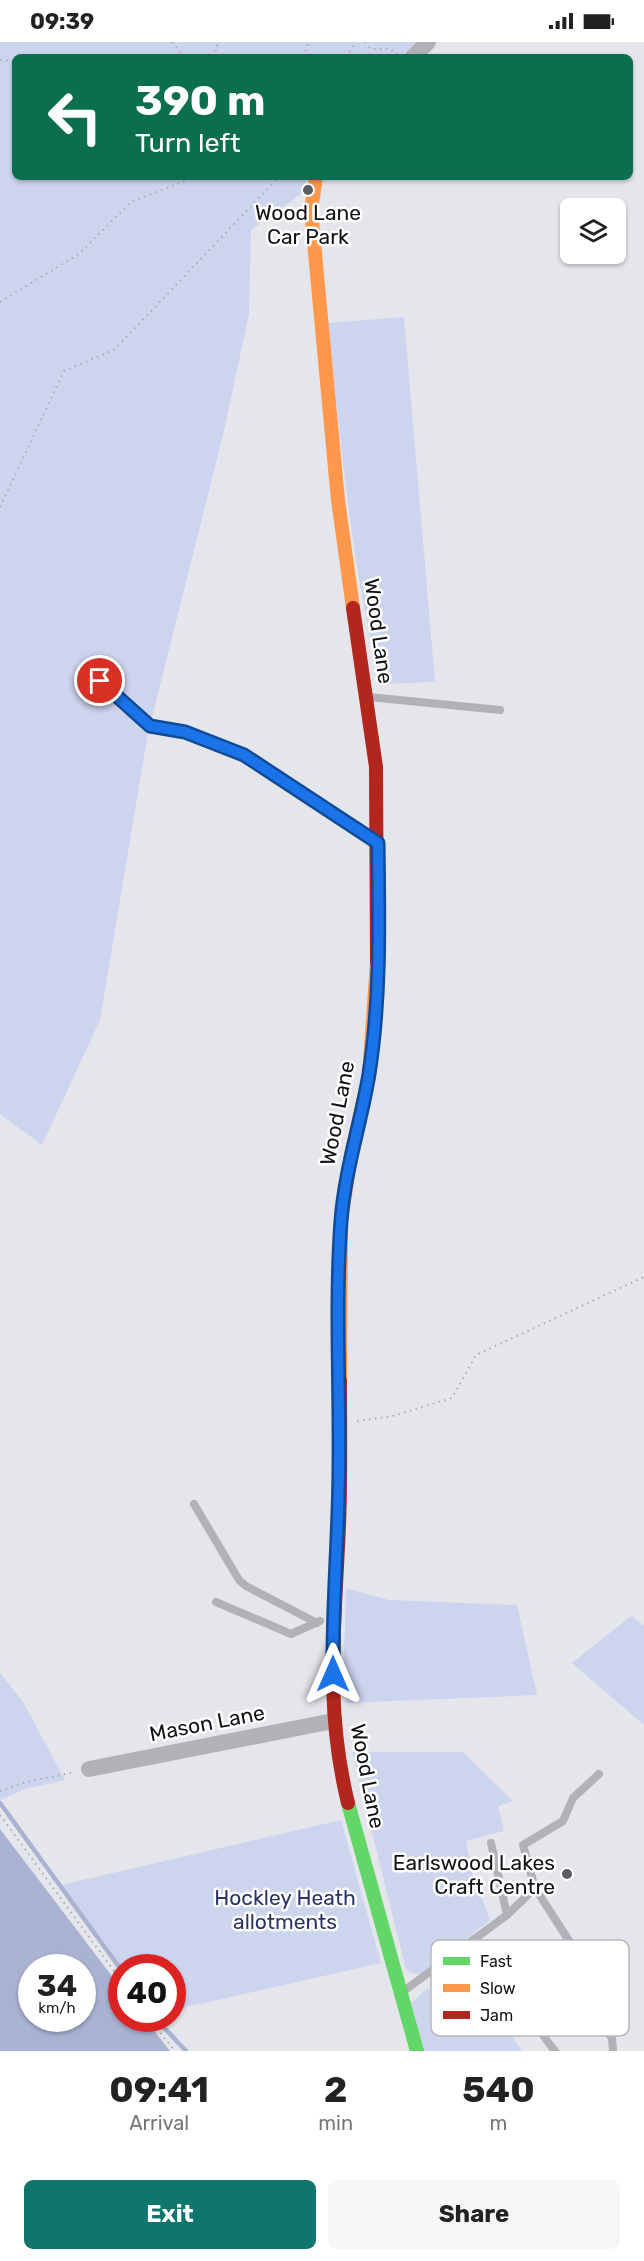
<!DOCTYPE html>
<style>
:root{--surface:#fff;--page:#f6f6f6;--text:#222;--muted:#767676;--accent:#0f766e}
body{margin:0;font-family:Rubik,sans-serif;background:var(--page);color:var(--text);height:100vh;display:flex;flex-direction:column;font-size:22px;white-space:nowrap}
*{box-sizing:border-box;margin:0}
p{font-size:20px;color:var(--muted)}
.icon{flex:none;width:33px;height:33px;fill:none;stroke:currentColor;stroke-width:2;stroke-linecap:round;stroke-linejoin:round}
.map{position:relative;height:2009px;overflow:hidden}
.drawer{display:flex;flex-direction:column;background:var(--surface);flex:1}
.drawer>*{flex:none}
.banner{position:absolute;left:12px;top:12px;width:621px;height:126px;border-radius:9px;box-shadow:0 2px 4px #0004;background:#0b6e4f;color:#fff;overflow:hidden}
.tools{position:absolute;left:560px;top:156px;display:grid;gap:12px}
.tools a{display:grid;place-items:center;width:66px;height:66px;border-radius:9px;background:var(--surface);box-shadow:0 2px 4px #0004;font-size:30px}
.speed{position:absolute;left:18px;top:1912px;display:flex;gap:12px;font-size:30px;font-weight:700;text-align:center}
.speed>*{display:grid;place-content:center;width:78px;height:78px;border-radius:50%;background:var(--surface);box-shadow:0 2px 4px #0004;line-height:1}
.speed small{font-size:15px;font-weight:400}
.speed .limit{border:9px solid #d22;background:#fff;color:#111}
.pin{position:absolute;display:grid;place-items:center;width:51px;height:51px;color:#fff;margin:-26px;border:3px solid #fff;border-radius:50%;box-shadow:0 2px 6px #0007}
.me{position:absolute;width:66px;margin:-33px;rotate:0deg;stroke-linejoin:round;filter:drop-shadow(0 0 4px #0008)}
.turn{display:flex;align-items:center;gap:21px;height:126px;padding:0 24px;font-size:27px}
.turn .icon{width:78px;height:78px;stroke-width:2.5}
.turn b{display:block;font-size:42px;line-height:51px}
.eta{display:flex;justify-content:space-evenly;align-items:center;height:102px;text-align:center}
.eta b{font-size:36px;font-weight:700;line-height:42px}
.cta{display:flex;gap:12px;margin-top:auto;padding:12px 24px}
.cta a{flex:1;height:69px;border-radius:9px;background:var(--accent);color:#fff;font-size:24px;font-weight:700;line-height:69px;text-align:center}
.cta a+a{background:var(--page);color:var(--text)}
.status{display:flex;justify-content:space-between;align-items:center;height:42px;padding:0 30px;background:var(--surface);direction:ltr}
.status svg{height:16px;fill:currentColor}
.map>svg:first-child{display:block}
.green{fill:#cdd4ee}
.water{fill:#aab2d2;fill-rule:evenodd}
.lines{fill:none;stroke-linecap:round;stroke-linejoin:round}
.stream{stroke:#aab2d2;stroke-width:4.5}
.path{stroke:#abacb1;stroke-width:2;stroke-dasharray:1.5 4.5;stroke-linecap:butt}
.lane{stroke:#b0b2b8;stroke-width:8}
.street{stroke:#b0b2b8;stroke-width:16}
.fast{stroke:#63d668;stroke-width:14}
.slow{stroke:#ff974d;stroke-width:14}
.jam{stroke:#b3261e;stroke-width:14}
.route-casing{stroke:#114b97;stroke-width:15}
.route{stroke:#1a73e8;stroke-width:10}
.poi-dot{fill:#5c5c61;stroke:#fff;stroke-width:2}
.labels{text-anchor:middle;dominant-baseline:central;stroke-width:5;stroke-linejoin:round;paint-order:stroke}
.poi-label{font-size:21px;fill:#121216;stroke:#fff}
.street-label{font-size:21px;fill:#121216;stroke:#fff}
.park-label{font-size:21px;fill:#2a3369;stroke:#fff}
.key{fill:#fff;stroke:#b8b8b9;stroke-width:1.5}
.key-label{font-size:16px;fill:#121216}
</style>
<div class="status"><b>09:39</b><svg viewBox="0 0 49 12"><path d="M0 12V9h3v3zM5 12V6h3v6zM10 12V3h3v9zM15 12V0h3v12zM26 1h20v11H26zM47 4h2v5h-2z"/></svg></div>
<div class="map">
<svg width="644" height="2009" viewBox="0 0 644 2009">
<rect width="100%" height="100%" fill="#e5e6ec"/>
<path class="green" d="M0 0H417L401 15H15V135H307L301 152 251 188 249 272 223 393 148 691 100 978 42 1103 0 1072Z
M404 275 435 640 381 642C351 524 341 402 328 281Z
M346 1546 389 1558 517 1563 537 1653 346 1661 344 1615Z
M631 1574 644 1583V1683L572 1621Z
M0 1631 23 1660 65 1738 25 1747 0 1758Z
M352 1710H463L513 1759 498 1764 504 1789 466 1799 473 1833 490 1878 422 1932 412 1931 406 1927Z
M341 1778 381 1921 173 1968 172 1926H122L121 1929 61 1843Z
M427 1947 453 1952 485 1970 495 1971 522 2009H424L411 1961Z"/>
<path class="water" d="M0 1787 121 1946 122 1977H145L170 2009H0ZM32 1926H82V1977H32Z"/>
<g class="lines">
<path class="stream" d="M0 1761 122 1929
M156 1977 186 2009"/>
<path class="path" d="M172 0 185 15
M365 0 371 7H390L397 13
M218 15 215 6 220 0
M296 15 304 14
M304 15 308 0
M346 15 356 0
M0 18 15 19
M0 260 79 212 131 160 195 135
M0 465 64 329 114 308 279 135
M357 1379 393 1374 452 1356 476 1313 644 1235
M0 1749 26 1740 75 1730
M0 1773 122 1940
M342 1853 354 1850
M149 1977 175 2009"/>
<path class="lane" d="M100 639 150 684 185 690 244 713 373 798
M369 655 500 668
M194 1462 239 1538 246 1544 317 1581
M216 1560 291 1592 320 1579
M491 1801 507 1873
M430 1931C464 1948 500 1976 539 1965 553 1962 558 1944 575 1948L612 1996 613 2009
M575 1948 584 1922 535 1846 523 1803 563 1779 573 1756 599 1732
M401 1951 507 1873 535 1846
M540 1965C534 1985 543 1994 555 2009"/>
<path class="street" d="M413 15 428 0
M89 1727 333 1679"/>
<path class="fast" d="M348 1761 417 2009"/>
<path class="slow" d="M316 135 311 168 338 458 353 566
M340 1339 341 1179 351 1113 369 1033 377 920"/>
<path class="jam" d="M353 566 376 725 377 920
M340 1339C340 1387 341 1436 339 1484 335 1583 324 1663 348 1761"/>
</g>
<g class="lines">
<defs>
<path id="route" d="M100 639 150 684 185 690 244 713 378 801C379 877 381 956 369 1032 361 1081 345 1127 341 1179 335 1260 340 1342 339 1423 339 1493 332 1562 333 1632"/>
</defs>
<use href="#route" class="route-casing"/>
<use href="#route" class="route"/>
</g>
<g class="poi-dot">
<circle cx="308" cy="148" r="6"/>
<circle cx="567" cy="1832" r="6"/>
</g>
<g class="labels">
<g class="poi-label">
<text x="308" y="170">Wood Lane<tspan x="308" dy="24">Car Park</tspan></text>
<text x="555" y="1820" text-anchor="end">Earlswood Lakes<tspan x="555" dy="24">Craft Centre</tspan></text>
</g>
<g class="street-label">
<text transform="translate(379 589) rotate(82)">Wood Lane</text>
<text transform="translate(337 1071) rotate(-79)">Wood Lane</text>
<text transform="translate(207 1681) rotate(-11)">Mason Lane</text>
<text transform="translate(368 1734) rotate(79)">Wood Lane</text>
</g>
<g class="park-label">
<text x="285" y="1855">Hockley Heath<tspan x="285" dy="24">allotments</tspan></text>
</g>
</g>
<rect x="431" y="1898" width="198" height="96" rx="9" class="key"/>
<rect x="443" y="1915" width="27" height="8" fill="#63d668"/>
<rect x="443" y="1942" width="27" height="8" fill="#ff974d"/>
<rect x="443" y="1969" width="27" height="8" fill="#b3261e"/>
<g class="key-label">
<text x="480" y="1925">Fast</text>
<text x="480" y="1952">Slow</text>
<text x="480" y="1979">Jam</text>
</g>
</svg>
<div class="tools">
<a><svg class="icon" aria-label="layers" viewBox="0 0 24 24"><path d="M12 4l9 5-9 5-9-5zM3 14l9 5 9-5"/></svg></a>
</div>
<div class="speed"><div>34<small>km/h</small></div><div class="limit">40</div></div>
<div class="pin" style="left:100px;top:639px;background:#d93025"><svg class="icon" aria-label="arrive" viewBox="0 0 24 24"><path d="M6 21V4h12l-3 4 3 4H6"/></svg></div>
<svg class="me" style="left:333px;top:1632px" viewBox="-20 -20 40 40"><path d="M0-17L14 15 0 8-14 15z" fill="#1a73e8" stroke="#fff" stroke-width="4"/></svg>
<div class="banner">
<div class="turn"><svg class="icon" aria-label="left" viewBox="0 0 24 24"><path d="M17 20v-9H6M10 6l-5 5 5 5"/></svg><div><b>390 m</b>Turn left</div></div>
</div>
</div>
<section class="drawer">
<div class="eta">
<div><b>09:41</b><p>Arrival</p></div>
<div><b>2</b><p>min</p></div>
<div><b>540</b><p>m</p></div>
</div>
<div class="cta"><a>Exit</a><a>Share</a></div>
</section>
